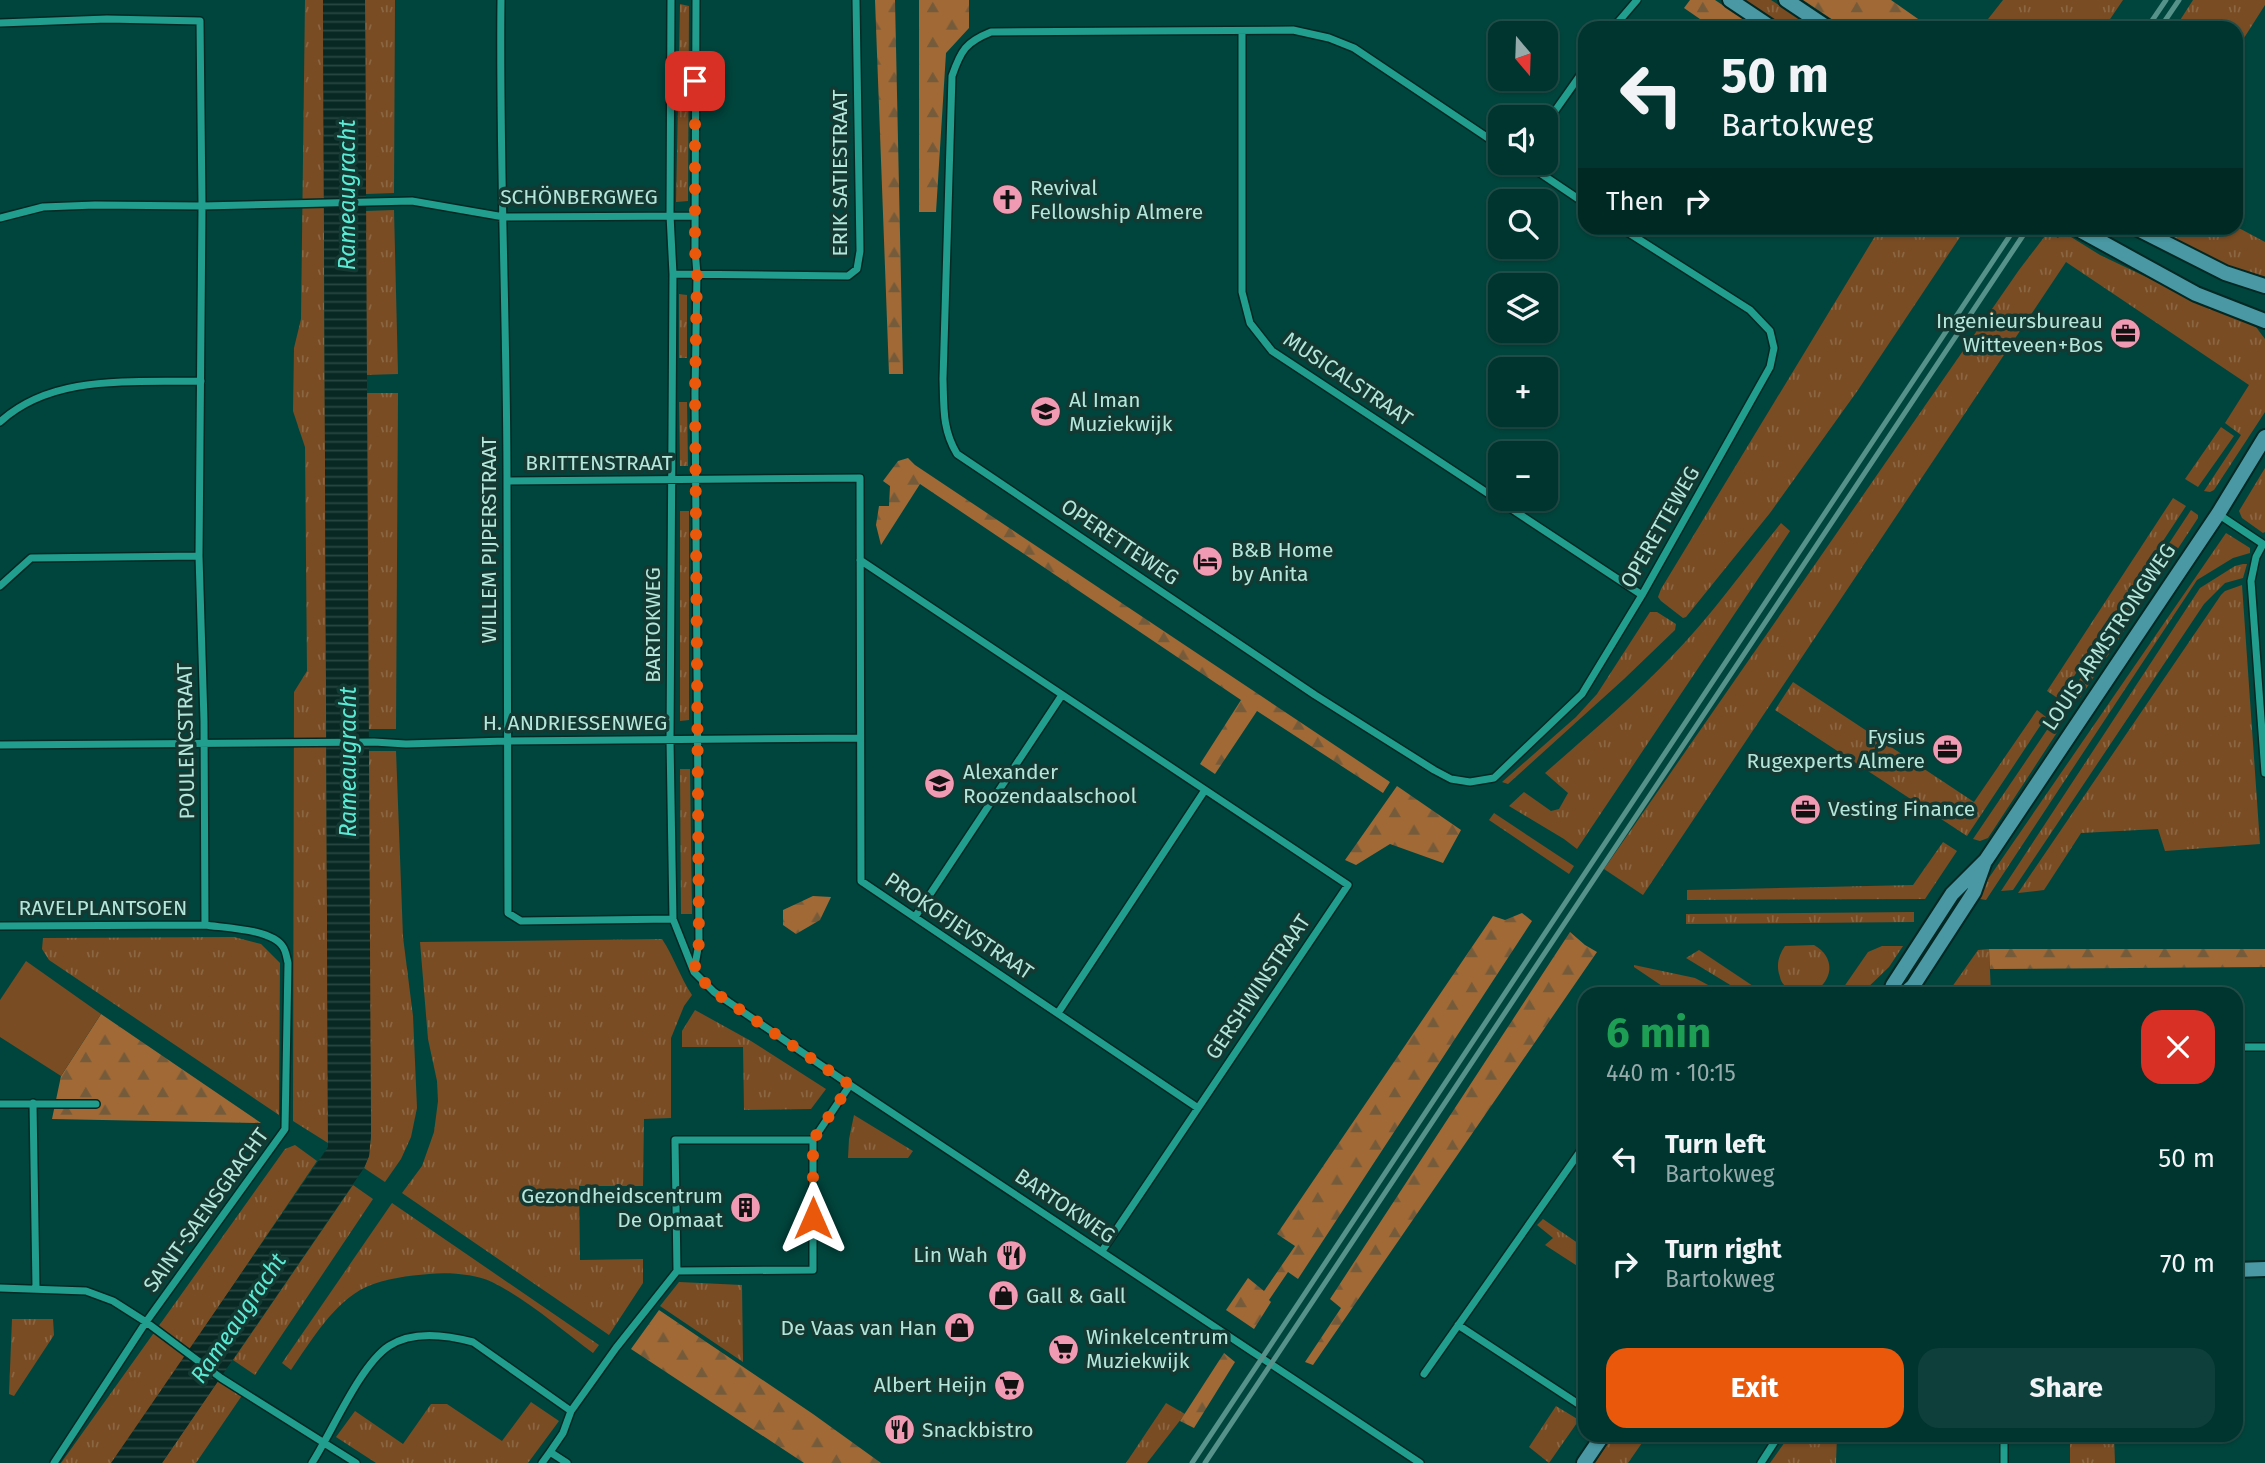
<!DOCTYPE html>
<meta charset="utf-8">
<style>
:root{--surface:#00342e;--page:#0e3f3a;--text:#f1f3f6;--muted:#95aaaa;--line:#224f4a;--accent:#ea580c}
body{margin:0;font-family:"Fira Sans",sans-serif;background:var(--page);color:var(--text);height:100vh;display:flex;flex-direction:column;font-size:26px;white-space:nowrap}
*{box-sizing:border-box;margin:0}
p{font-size:23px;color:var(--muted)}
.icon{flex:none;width:38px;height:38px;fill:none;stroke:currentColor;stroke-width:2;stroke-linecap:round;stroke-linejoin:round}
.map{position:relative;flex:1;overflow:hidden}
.panel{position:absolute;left:1578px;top:987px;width:665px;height:455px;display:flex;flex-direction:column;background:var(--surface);border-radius:21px;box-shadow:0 2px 5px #0004,0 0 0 2px var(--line)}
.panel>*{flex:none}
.hud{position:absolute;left:1578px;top:21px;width:665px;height:214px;border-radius:21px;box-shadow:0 2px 5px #0004,0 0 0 2px var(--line);background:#00342e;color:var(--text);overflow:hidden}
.needle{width:46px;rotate:161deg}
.buttons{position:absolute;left:1488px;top:21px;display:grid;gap:14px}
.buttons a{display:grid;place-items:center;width:70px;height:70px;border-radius:14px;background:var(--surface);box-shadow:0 2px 5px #0004,0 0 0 2px var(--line);font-size:35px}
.pin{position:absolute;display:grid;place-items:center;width:60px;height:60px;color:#fff;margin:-30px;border-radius:14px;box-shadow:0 4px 10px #0006}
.me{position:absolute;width:77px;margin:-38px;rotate:0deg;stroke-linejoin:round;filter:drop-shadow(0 0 5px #0008)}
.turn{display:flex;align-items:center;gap:24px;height:147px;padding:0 28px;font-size:32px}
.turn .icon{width:91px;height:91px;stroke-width:2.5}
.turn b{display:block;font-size:49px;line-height:60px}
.then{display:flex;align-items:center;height:66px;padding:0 28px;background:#0003;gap:14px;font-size:26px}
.round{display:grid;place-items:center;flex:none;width:74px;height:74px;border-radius:21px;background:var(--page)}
.head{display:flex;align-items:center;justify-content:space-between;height:119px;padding:0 28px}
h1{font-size:42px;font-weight:700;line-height:52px;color:#1e9e55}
.button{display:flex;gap:14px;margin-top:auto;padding:14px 28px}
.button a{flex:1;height:80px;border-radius:21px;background:var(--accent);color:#fff;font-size:28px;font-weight:700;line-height:80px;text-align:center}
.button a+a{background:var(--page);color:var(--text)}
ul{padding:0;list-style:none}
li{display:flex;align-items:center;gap:21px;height:105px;padding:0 28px}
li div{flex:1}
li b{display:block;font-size:26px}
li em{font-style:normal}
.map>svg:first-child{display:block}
.grass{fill:url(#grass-tufts)}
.forest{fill:url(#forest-firs)}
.garden{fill:#794c23}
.water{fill:url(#water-rules)}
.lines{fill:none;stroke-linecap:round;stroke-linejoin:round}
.street-casing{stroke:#032823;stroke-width:10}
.secondary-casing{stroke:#032823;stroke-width:18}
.street{stroke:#219e8e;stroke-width:7}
.secondary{stroke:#4998a3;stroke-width:14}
.rail{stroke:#569289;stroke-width:5}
.route{stroke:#ea580c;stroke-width:12;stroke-dasharray:0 21.6}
.labels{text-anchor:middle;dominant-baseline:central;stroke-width:7;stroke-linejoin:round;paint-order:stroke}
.street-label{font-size:21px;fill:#b4e6dc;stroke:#143832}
.poi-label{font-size:21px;fill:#b4e6dc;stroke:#143832;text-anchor:start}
.water-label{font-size:23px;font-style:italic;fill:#5bebd5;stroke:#143832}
</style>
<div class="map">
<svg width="2265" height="1463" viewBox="0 0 2265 1463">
<defs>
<pattern id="grass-tufts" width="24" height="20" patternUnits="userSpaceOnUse" patternTransform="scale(1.75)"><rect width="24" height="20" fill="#794c23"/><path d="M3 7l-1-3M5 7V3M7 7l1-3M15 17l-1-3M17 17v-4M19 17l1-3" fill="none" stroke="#8a6642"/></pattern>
<pattern id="forest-firs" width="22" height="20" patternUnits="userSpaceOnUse" patternTransform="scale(1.75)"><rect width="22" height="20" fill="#a06936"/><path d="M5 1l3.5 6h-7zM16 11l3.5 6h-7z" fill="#765b3b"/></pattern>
<pattern id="water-rules" width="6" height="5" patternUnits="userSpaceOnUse" patternTransform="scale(1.75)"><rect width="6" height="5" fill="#072823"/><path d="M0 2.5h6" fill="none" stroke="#294742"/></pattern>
</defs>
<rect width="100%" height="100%" fill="#00453d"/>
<path class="grass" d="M305 0H323L328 1143 293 1121 294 692 307 671 305 447 293 411 294 348 301 319Z
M365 0H395L394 193 366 194Z
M1744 0H1771L1815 28H1786Z
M2003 0H2123L2104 28H1981Z
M2193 0H2265V5L2237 49 2236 28H2175Z
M680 4 689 6 688 201 676 202Z
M394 210 398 374 366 375V211Z
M2237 227 2265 242V279L2237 270 2151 228Z
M1880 228H1964L1962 234 1858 390 1770 513 1686 617 1683 618 1661 601 1658 597 1661 589Z
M2048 232 2058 238 2063 232 2100 255 2203 304 2256 327 2265 339V412L2214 490 2210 492 2204 491 2241 435 2225 423 2249 385 2066 262 1643 895 1604 869 2019 270Z
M679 294 687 295V358H679Z
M366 393H398L396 729H367Z
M679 402H687L688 466H680Z
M2221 427 2234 436 2198 487 2185 479Z
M2265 468V532L2263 533 2242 518 2239 511Z
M2173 498 2186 506 2059 699 2047 691Z
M2191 510 2198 515V518L2078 701 2070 704 2064 703Z
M680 511H689V720L680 721Z
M1781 523 1790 531 1577 849 1564 839 1509 806 1524 792 1551 811 1559 809 1568 793 1545 773C1588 735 1632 698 1672 656 1712 615 1745 568 1781 523Z
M2226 533 2250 548V553L2233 558 2197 580 1986 900 1975 898Z
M2243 564H2247L2243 578 2225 583 2204 604 2013 890 2001 891 2200 588 2235 566Z
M2242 585 2260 844 2165 851 2158 829 2081 833 2044 890 2018 893 2221 595 2225 591Z
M1650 612H1657L1676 624 1675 630 1624 679 1508 784 1502 782 1576 717 1597 694Z
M1793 682 1974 802 2037 710 2046 717 1967 836 1775 710Z
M2053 721 2058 725V731L1988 838 1980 841 1973 839Z
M367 751H396L403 937 413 1016 417 1108 411 1137 401 1159 385 1182 364 1168 369 1156 371 1135Z
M680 769H690L692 914H681Z
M1494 813 1574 866 1569 874 1489 820Z
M1943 842 1957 851 1925 899 1687 900V890L1913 885Z
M1914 912V922L1686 924V914Z
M234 937 261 944 280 963 279 1115 49 960 42 949 43 938Z
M662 939C674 957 680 977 692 995L684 1006 671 1038V1118L644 1119 643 1186H579L580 1260 643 1259V1283L609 1335 402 1193 422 1166 434 1132 438 1101 437 1081 428 1039 420 942Z
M1814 945C1849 965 1817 1007 1790 989 1785 986 1781 983 1780 977 1776 966 1778 956 1785 946Z
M1882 946H1903L1889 967 1861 994H1839L1868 952Z
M1989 949 1991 994H1947L1978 950Z
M1699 950 1765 994H1745L1686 958Z
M1634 965 1695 978 1725 994H1674L1634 967Z
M695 1010 751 1041 826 1089 811 1109 744 1110 743 1047H682V1031Z
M854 1115 913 1151 908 1158H848L849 1139Z
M295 1145 317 1161 113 1463H61L285 1149Z
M353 1185 373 1199 255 1375 233 1360Z
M392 1203 599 1345 593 1353C562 1330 527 1299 492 1282 475 1274 448 1272 429 1274 408 1276 386 1278 366 1287 334 1302 311 1341 291 1370L282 1363Z
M1543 1219 1585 1248V1271L1545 1245 1553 1238 1537 1225Z
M679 1282 742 1285 743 1362 660 1306Z
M12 1319H53L54 1335 14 1396 9 1394Z
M220 1378 243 1394 196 1463H162Z
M531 1402 559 1421 528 1463H376L336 1437 355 1411 403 1444 431 1404H447L502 1441Z
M1166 1403 1185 1414 1147 1463H1126Z
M1556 1406 1579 1420 1549 1463 1529 1447Z
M1613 1435H1629L1642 1443 1628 1463H1595Z
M1790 1435H1837L1836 1463H1770Z
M2070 1435H2114L2115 1463H2070Z"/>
<path class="forest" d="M875 0H895L903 374H889Z
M919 0H969V28L946 53 936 212H919Z
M1690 0H1715L1757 28H1713L1684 8Z
M1803 0H1891L1931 28H1845Z
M908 458 915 465 1390 782 1383 793 1257 711 1215 774 1200 764 1241 700 920 484 881 545 876 525 879 506H889L890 486 883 481 898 461Z
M1397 786 1461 830 1443 863 1390 844 1356 865 1345 860Z
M813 896 831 897 820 920 796 934 783 925V910Z
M1522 913 1532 921 1298 1279 1288 1272 1269 1300 1271 1302 1254 1329 1226 1310 1248 1278 1264 1291 1295 1246 1277 1234 1493 916 1505 920Z
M1570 932 1585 945 1597 952 1313 1365 1305 1362 1341 1308 1330 1299Z
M1989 949H2265V967L1990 969Z
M101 1014 261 1123 52 1119 61 1076Z
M659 1310 813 1414 881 1463H804L631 1349Z
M1224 1353 1235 1362 1194 1428 1180 1421Z"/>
<path class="garden" d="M26 961 101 1014 61 1076 0 1037V1000Z"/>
<path class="water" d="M323 0H365L371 1135 369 1156 364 1168 162 1463H111L328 1147Z"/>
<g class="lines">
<defs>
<path id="street" d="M501 0C499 161 507 322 507 483 508 627 507 770 508 913L521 921 673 919
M671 0 670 215 673 274 670 740 673 919 694 972 714 992 850 1085 1420 1463
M0 23 107 19 200 21 202 206 199 556 204 721 205 925
M1613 28 1637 0
M1242 31V292L1250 323 1272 351 1642 595
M1545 125 1586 67
M1500 146 1354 48 1329 38 1293 30 991 32C966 42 961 50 952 76L943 379C944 407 942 429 957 454L1315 695 1434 770 1451 779 1470 782 1494 778 1582 694 1642 595 1770 367 1774 348 1770 331 1750 310 1621 228
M1525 163 1586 204
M0 218 43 207 95 205 202 206 412 201 504 217 695 216
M673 274 848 276 857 269 860 251 856 0
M0 422C53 373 134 383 201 381
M507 481 860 478 861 881 1198 1108
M2218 514 2263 544 2256 557 2251 581 2265 773
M860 560 1348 885 1102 1251
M0 586 31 558 199 556
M0 745 374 742 406 744 506 741 860 738
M915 917 1062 695
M0 926 205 925C225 928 272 929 283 947 286 951 287 959 288 963L285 1129 146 1322 54 1463
M694 971 699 943 695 393 697 274 695 250 696 0
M1058 1013 1205 790
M2236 1047H2265
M33 1103 36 1288
M0 1104H96
M813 1140 850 1085
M0 1288 86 1291 113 1301 146 1322 221 1378 356 1463
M1458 1325 1586 1409
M1424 1374 1586 1143
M571 1411 616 1348 677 1271 675 1140H813V1270L677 1271
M312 1463C332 1432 360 1365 389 1346 413 1330 447 1335 473 1342L571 1411 563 1433 550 1452 567 1463
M542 1463 550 1452
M1761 1463 1779 1435
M2004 1463V1435"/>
<path id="secondary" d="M1730 0 1772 28
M1786 0 1828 28
M2076 228 2196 294 2265 321
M2136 228 2225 273 2265 286
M1890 994 1893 985 1952 894 1986 860 2218 514 2265 437
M1904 994 1913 986 1974 892 1984 864
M2236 1270 2265 1269
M1584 1463 1603 1435"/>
</defs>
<use href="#street" class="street-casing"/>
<use href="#secondary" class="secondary-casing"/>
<use href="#street" class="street"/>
<use href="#secondary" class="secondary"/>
<path class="rail" d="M2147 28 2166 0
M2160 28 2179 0
M1192 1463 2015 228
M1205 1463 2028 228"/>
</g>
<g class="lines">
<path class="route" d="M695 81V250L697 274 695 393 699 943 694 972 714 992 850 1085 813 1140V1218"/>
</g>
<defs>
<symbol id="church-disc" viewBox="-11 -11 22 22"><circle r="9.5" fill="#f19ab3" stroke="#143832"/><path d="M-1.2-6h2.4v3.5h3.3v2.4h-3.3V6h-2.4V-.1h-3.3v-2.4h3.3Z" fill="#111"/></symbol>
<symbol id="office-disc" viewBox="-11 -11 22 22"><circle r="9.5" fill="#f19ab3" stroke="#143832"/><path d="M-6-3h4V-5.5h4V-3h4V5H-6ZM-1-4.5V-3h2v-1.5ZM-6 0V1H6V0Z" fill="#111"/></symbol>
<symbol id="school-disc" viewBox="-11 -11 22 22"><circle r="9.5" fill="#f19ab3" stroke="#143832"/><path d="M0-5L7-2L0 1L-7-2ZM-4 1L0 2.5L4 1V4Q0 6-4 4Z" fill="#111"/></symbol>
<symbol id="hotel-disc" viewBox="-11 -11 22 22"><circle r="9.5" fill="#f19ab3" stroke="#143832"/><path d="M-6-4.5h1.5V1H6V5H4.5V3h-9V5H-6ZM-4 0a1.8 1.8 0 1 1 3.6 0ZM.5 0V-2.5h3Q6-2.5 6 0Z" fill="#111"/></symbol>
<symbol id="building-disc" viewBox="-11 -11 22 22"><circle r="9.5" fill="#f19ab3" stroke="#143832"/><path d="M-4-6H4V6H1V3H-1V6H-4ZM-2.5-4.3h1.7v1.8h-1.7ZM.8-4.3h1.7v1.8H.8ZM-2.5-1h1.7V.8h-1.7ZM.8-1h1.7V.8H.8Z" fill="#111"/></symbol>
<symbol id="restaurant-disc" viewBox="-11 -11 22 22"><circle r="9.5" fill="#f19ab3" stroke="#143832"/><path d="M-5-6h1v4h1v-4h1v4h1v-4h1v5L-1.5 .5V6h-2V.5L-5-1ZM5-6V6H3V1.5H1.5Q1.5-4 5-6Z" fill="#111"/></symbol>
<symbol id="shop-disc" viewBox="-11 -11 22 22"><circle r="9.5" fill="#f19ab3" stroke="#143832"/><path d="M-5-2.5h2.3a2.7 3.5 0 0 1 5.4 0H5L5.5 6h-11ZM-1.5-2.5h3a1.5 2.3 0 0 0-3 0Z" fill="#111"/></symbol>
<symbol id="supermarket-disc" viewBox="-11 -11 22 22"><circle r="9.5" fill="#f19ab3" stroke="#143832"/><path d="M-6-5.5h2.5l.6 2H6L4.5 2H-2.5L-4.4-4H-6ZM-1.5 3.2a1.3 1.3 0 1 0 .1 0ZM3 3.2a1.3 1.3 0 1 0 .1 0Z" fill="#111"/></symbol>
</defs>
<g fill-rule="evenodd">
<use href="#church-disc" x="990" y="182" width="35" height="35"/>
<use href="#office-disc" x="2108" y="316" width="35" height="35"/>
<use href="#school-disc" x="1028" y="394" width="35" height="35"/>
<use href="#hotel-disc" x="1190" y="544" width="35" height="35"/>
<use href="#office-disc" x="1930" y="732" width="35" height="35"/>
<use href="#school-disc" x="922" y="766" width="35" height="35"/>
<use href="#office-disc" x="1788" y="792" width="35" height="35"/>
<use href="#building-disc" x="728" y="1190" width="35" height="35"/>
<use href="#restaurant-disc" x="994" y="1238" width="35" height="35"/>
<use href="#shop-disc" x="986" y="1278" width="35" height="35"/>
<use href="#shop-disc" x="942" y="1310" width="35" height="35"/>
<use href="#supermarket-disc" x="1046" y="1332" width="35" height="35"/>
<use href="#supermarket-disc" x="992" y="1368" width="35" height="35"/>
<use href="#restaurant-disc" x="882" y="1412" width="35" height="35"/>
</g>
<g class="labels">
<g class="street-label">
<text transform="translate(840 173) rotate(-90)">ERIK SATIESTRAAT</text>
<text x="579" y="197">SCHÖNBERGWEG</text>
<text transform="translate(1348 379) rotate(34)">MUSICALSTRAAT</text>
<text x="599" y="463">BRITTENSTRAAT</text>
<text transform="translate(1660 527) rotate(-60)">OPERETTEWEG</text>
<text transform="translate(489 540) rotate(-90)">WILLEM PIJPERSTRAAT</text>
<text transform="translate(1120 542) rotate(34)">OPERETTEWEG</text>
<text transform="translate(653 625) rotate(-90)">BARTOKWEG</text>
<text transform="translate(2109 637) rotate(-56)">LOUIS ARMSTRONGWEG</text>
<text x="575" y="723">H. ANDRIESSENWEG</text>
<text transform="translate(186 741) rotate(-91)">POULENCSTRAAT</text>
<text x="103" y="908">RAVELPLANTSOEN</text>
<text transform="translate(959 926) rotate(34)">PROKOFJEVSTRAAT</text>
<text transform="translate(1258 987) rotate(-56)">GERSHWINSTRAAT</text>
<text transform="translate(1065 1206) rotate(34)">BARTOKWEG</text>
<text transform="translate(206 1210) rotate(-54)">SAINT-SAENSGRACHT</text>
</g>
<g class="poi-label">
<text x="1030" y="188">Revival<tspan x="1030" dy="24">Fellowship Almere</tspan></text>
<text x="2103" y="321" text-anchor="end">Ingenieursbureau<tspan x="2103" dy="24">Witteveen+Bos</tspan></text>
<text x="1069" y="400">Al Iman<tspan x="1069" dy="24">Muziekwijk</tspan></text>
<text x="1231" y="550">B&amp;B Home<tspan x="1231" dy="24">by Anita</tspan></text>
<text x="1925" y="737" text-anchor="end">Fysius<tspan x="1925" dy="24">Rugexperts Almere</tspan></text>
<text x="963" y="772">Alexander<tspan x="963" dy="24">Roozendaalschool</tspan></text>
<text x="1828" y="809">Vesting Finance</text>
<text x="723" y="1196" text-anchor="end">Gezondheidscentrum<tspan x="723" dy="24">De Opmaat</tspan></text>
<text x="988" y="1255" text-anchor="end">Lin Wah</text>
<text x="1026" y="1296">Gall &amp; Gall</text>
<text x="937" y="1328" text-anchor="end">De Vaas van Han</text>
<text x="1086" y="1337">Winkelcentrum<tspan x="1086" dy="24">Muziekwijk</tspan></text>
<text x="987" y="1385" text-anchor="end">Albert Heijn</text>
<text x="922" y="1430">Snackbistro</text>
</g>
<g class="water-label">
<text transform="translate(347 195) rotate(-90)">Rameaugracht</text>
<text transform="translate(348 762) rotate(-90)">Rameaugracht</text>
<text transform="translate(238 1318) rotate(-56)">Rameaugracht</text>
</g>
</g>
</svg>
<div class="buttons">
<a><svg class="needle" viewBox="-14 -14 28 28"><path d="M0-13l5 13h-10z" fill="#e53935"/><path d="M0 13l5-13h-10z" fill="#95aaaa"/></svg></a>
<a><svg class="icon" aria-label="sound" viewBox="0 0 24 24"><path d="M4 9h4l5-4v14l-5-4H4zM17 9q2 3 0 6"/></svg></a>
<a><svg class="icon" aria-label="search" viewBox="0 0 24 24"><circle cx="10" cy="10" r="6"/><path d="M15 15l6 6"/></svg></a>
<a><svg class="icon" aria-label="layers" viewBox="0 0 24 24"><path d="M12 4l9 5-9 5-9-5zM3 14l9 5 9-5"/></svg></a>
<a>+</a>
<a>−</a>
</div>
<div class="pin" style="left:695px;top:81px;background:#d93025"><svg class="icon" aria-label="arrive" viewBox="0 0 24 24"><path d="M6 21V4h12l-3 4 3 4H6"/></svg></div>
<svg class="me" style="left:813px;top:1218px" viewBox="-20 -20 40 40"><path d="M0-17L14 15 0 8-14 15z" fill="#ea580c" stroke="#fff" stroke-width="4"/></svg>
<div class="hud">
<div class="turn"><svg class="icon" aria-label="left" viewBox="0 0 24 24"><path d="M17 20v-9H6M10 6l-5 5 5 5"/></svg><div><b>50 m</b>Bartokweg</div></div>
<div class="then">Then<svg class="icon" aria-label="right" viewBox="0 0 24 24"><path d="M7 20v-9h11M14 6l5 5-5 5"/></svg></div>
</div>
<section class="panel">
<div class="head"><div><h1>6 min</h1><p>440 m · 10:15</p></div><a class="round" style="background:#d93025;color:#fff"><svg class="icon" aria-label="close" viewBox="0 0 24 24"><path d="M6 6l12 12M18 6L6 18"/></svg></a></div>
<ul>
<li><svg class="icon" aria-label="left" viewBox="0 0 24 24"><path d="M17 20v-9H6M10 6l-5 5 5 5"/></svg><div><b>Turn left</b><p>Bartokweg</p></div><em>50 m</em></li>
<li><svg class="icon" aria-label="right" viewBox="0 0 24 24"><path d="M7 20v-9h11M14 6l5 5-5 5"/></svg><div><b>Turn right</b><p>Bartokweg</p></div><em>70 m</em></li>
</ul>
<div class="button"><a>Exit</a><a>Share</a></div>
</section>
</div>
